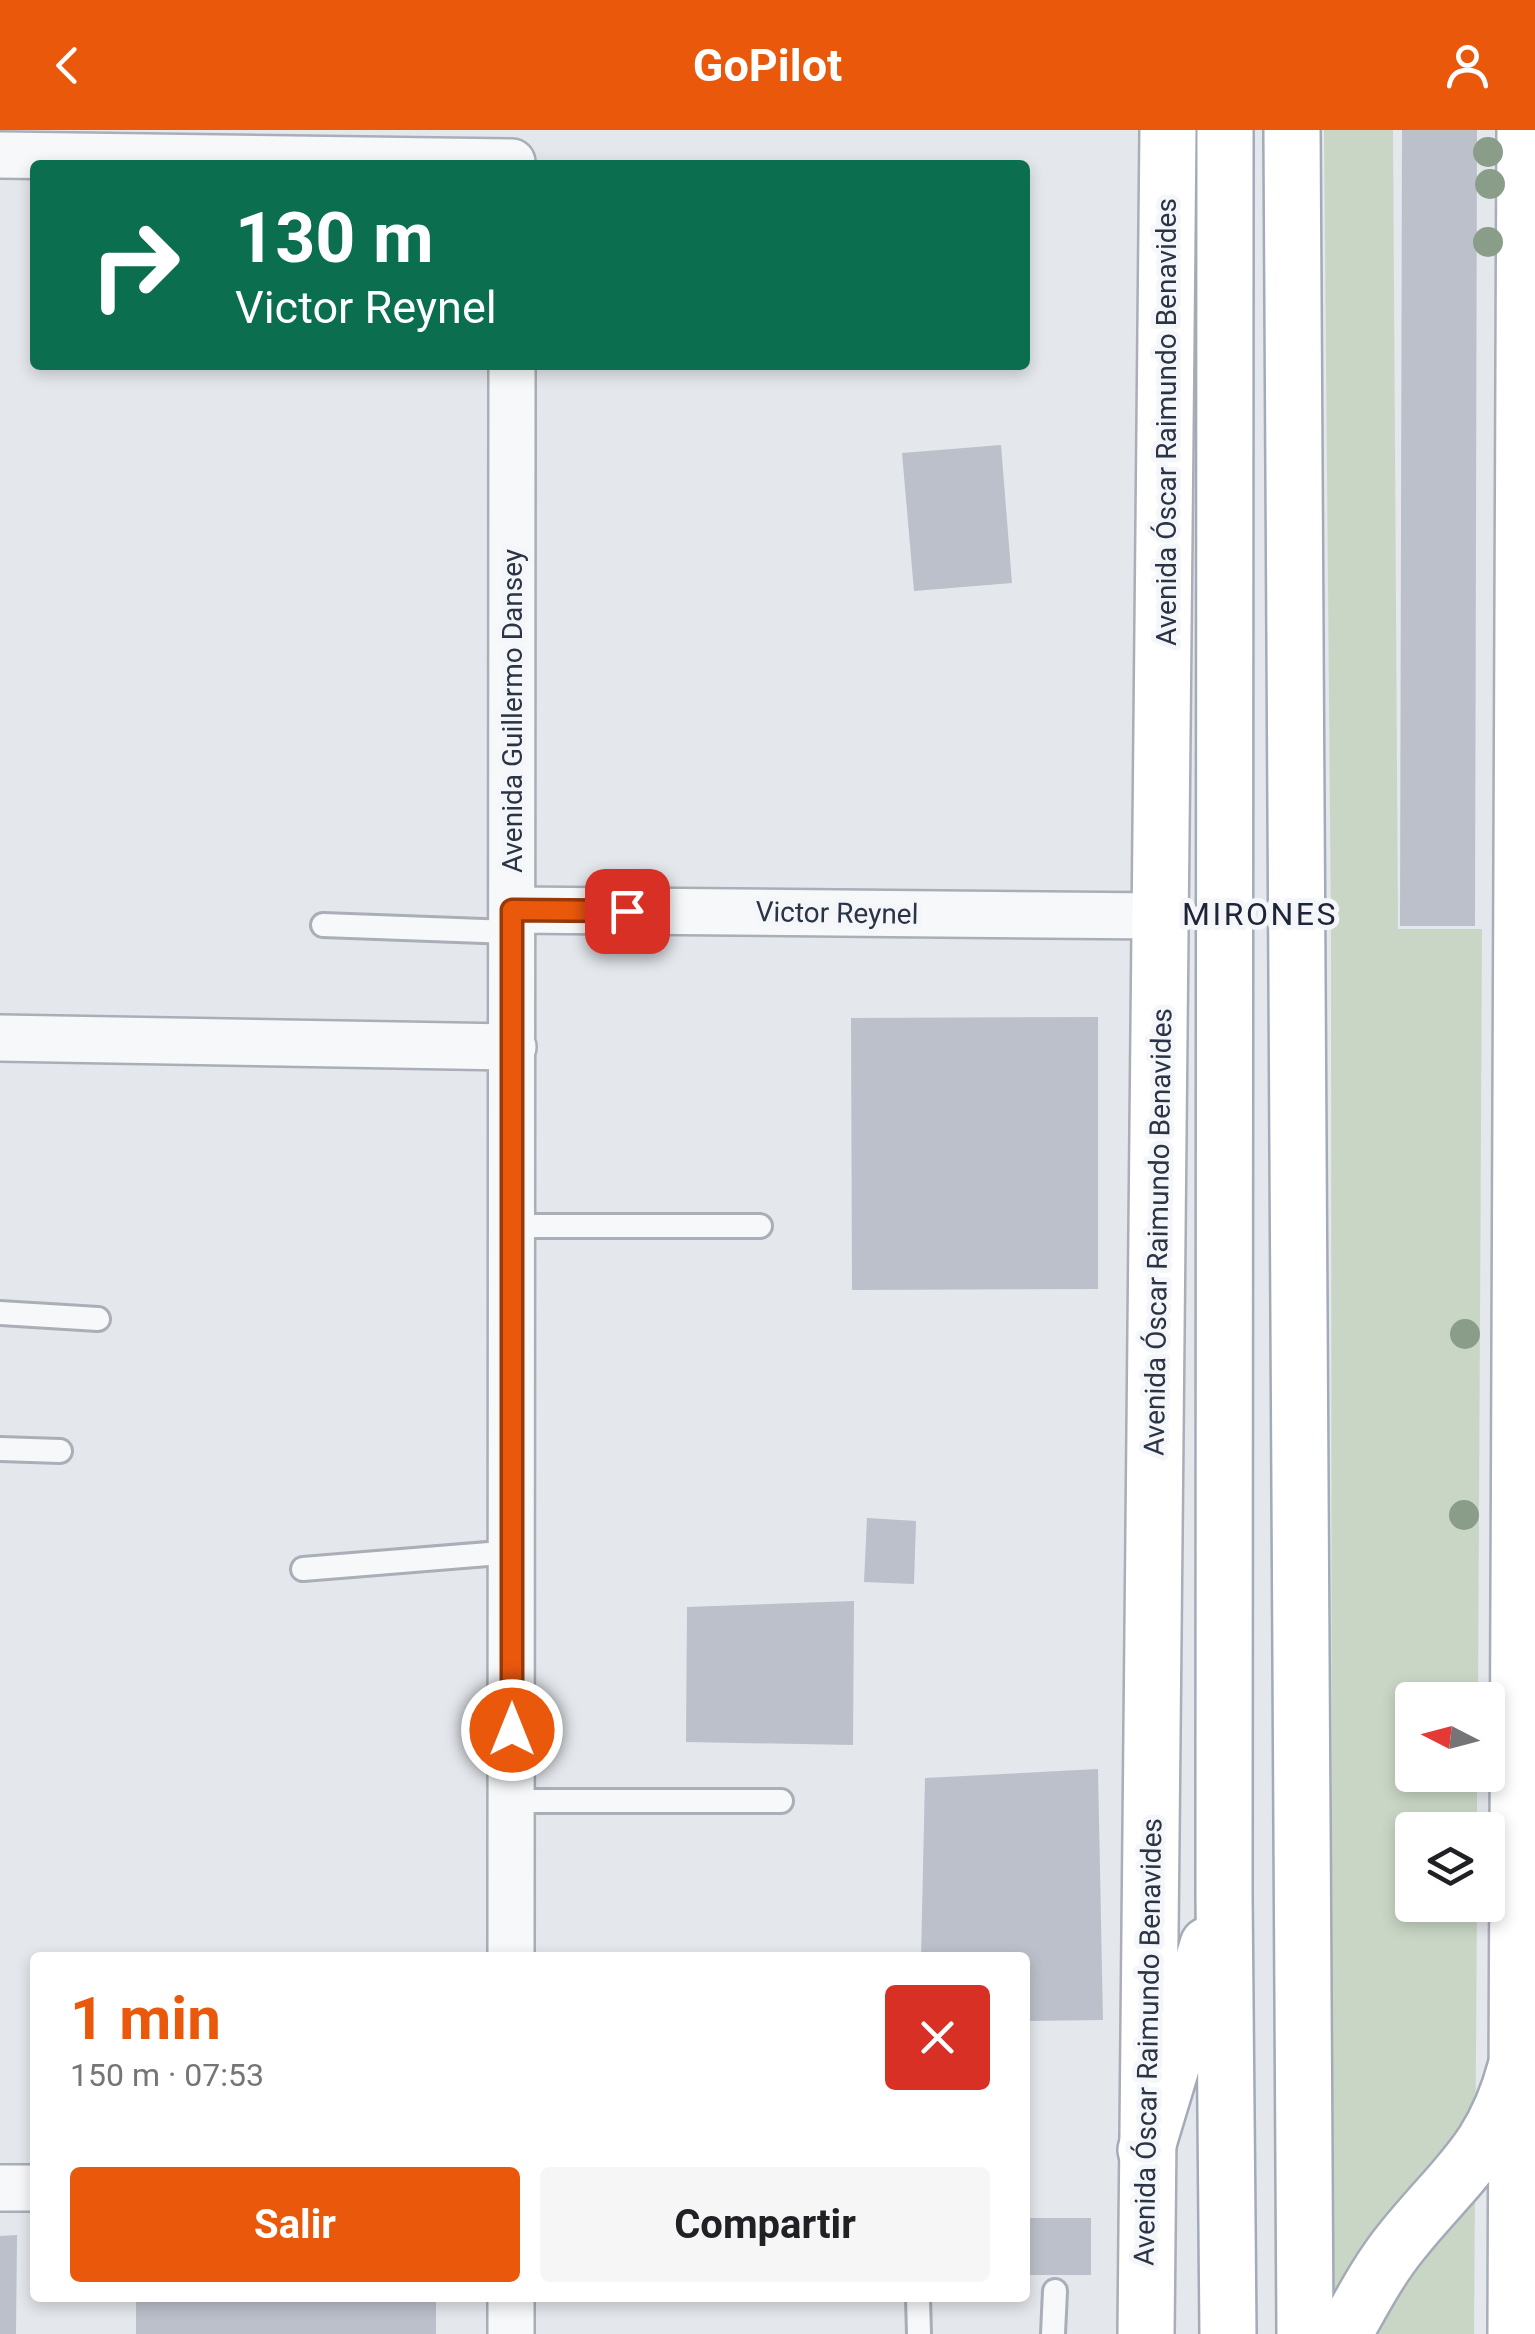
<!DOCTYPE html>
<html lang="es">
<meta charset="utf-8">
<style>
:root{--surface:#fff;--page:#f6f6f6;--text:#202124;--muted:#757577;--accent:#ea580c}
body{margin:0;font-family:Roboto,sans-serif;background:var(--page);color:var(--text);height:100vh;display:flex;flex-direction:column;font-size:38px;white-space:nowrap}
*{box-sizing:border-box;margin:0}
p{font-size:32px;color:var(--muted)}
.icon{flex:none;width:55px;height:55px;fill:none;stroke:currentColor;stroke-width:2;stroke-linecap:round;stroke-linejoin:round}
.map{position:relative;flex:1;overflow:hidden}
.details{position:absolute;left:30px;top:1822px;width:1000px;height:350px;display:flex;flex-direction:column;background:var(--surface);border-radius:10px;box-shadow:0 5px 15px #0003}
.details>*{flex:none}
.hud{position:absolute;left:30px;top:30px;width:1000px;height:210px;border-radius:10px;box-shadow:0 5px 15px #0003;background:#0b6e4f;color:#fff;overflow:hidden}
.needle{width:65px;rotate:276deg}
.fabs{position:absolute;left:1395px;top:1552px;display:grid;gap:20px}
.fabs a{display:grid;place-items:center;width:110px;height:110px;border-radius:10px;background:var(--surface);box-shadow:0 5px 15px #0003;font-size:50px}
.pin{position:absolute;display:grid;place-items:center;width:85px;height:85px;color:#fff;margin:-42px;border-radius:20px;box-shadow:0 5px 15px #0006}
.me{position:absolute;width:110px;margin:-55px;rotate:0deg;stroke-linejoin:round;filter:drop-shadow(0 0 8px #0008)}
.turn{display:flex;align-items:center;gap:35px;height:210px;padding:0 40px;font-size:45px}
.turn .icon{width:130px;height:130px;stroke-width:2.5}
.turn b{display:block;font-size:70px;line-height:85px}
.round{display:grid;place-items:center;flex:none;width:105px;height:105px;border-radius:10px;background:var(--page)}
.head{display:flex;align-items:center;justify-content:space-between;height:170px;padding:0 40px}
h1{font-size:60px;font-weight:700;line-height:75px;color:var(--accent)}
.action{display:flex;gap:20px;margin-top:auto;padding:20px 40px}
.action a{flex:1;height:115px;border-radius:10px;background:var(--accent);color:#fff;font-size:40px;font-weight:700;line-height:115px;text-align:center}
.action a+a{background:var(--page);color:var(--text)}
header{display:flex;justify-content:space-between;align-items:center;height:130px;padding:0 40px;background:var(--accent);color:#fff;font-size:45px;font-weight:700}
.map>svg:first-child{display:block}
.green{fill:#c9d6c5}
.building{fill:#bbc0ca}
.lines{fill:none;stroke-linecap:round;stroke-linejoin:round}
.lane-casing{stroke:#a9aeb7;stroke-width:28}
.street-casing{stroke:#a9aeb7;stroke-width:50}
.secondary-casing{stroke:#a9aeb7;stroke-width:60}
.primary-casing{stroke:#a3abb8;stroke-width:60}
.lane{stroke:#f7f8fa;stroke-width:22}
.street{stroke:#f7f8fa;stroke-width:45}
.secondary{stroke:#fff;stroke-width:55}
.primary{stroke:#fff;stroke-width:55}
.tree{fill:#899d89}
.route-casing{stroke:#983908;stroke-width:25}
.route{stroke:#ea580c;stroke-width:18}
.labels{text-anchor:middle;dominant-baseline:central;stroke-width:10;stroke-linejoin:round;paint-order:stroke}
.street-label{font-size:28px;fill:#2b3445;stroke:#f4f6f9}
.quarter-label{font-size:32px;letter-spacing:2.5px;fill:#1d2536;stroke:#f4f6f9}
</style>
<header><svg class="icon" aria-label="back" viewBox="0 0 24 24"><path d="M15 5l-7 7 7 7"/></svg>GoPilot<svg class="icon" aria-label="person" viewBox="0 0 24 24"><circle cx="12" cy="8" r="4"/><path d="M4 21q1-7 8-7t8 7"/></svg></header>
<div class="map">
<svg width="1535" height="2204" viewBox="0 0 1535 2204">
<rect width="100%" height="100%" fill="#e4e7ec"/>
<path class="green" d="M1324 0H1393L1398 799H1482L1478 1570H1412V1645H1477V1700H1412V1775H1477L1474 2204H1348L1332 2188 1331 801Z"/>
<path class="building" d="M1402 0H1477L1475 796H1400Z
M1001 315 1012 453 914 461 902 323Z
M1098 887V1159L852 1160 851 888Z
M867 1388 916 1391 914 1454 864 1452Z
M854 1471 853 1615 686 1612 687 1477Z
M1098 1639 1103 1890 1025 1891V1828H921L925 1648Z
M1025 2088H1091V2145H1025Z
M17 2105 16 2204H0V2106Z
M136 2168H436V2204H136Z"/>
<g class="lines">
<defs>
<path id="lane" d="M323 795 512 802
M513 1096H760
M0 1183 98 1189
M0 1319 60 1321
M303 1439 512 1422
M512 1671H781
M918 2168 919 2204
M1053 2204 1055 2161"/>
<path id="street" d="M0 25 512 32
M512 780 1162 786
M0 908 513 917
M511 1828 512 235
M0 2058H35
M511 2204V2168"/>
<path id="secondary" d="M1146 2204 1168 0
M1516 2204 1525 0"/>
<path id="primary" d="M1225 0 1224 1764 1228 2204
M1292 0 1305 2204
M1146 2020 1208 1815
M1344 2204C1362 2172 1379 2139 1402 2111 1454 2046 1493 2023 1516 1937"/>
</defs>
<use href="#lane" class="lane-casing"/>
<use href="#street" class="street-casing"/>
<use href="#secondary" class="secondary-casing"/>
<use href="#primary" class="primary-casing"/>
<use href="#lane" class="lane"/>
<use href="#street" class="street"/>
<use href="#secondary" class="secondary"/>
<use href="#primary" class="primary"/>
</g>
<g class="tree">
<circle cx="1488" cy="22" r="15"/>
<circle cx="1490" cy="54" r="15"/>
<circle cx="1488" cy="112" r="15"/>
<circle cx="1465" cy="1204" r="15"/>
<circle cx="1464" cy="1385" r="15"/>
</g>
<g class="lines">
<defs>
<path id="route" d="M512 1600V780L627 781"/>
</defs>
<use href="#route" class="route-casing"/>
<use href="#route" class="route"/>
</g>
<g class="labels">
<g class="street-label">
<text transform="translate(1166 292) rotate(-90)">Avenida Óscar Raimundo Benavides</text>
<text transform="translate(512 581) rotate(-90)">Avenida Guillermo Dansey</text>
<text transform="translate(837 783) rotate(1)">Victor Reynel</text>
<text transform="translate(1158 1102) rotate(-89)">Avenida Óscar Raimundo Benavides</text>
<text transform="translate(1148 1912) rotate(-89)">Avenida Óscar Raimundo Benavides</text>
</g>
<g class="quarter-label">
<text x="1260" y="784">MIRONES</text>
</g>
</g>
</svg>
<div class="fabs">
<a><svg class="needle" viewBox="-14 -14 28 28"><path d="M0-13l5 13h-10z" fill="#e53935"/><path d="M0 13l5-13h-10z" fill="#757577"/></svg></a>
<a><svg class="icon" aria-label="layers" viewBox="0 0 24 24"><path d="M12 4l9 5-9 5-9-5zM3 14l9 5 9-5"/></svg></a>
</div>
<div class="pin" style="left:627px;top:781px;background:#d93025"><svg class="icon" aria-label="arrive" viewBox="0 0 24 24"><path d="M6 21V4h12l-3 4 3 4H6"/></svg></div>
<svg class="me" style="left:512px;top:1600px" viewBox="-20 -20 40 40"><circle r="17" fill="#ea580c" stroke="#fff" stroke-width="3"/><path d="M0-11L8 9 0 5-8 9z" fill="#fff"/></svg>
<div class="hud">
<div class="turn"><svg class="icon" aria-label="right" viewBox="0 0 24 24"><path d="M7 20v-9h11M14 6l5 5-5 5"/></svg><div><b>130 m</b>Victor Reynel</div></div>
</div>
<section class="details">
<div class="head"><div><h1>1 min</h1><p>150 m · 07:53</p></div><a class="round" style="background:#d93025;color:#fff"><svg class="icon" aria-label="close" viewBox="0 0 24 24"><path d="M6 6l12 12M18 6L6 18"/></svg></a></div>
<div class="action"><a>Salir</a><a>Compartir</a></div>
</section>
</div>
